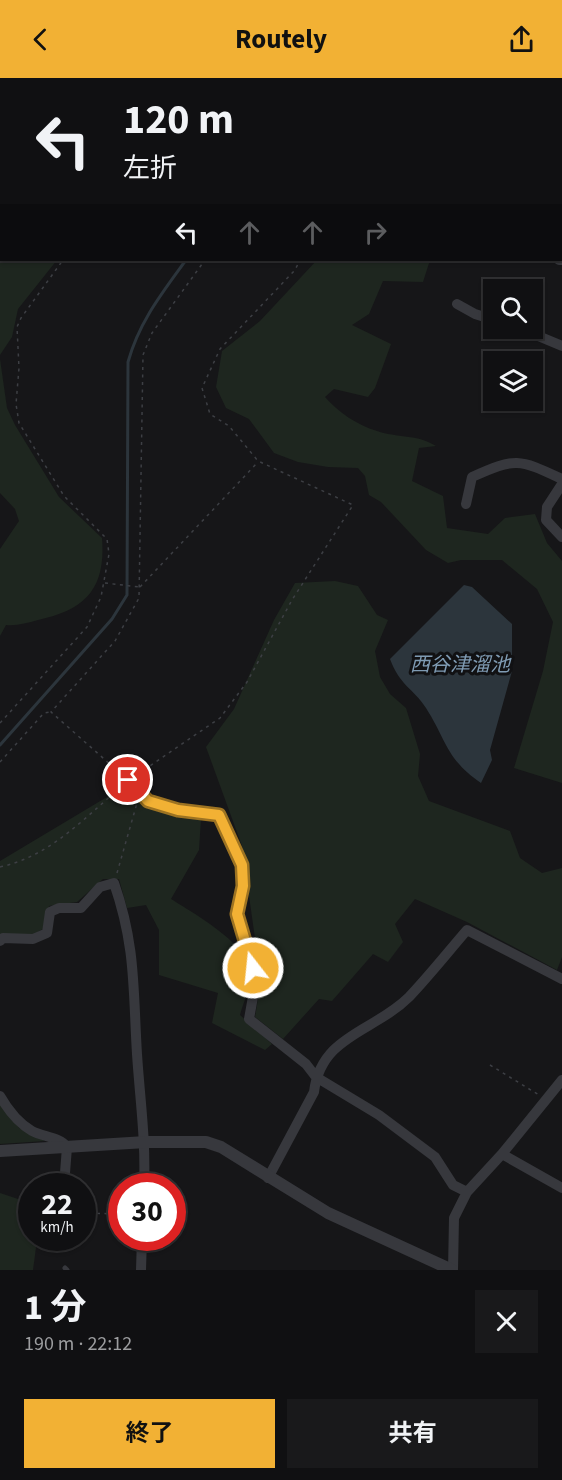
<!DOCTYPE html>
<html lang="ja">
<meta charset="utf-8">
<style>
:root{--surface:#101012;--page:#19191b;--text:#f1f3f6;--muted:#9c9d9f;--line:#303032;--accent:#f2b134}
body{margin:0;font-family:"Source Sans 3","Noto Sans JP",sans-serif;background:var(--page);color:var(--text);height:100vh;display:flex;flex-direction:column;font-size:22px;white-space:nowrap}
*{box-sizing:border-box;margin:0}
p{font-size:20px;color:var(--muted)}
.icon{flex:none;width:33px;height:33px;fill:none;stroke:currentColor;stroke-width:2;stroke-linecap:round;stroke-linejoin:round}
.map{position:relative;height:1192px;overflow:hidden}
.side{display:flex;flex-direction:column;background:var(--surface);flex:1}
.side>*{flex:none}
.guide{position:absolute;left:0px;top:0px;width:562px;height:183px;box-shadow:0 2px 4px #0004,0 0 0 2px var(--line);background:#101012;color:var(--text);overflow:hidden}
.tools{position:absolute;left:483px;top:201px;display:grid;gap:12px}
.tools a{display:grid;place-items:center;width:60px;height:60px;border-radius:0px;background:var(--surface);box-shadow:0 2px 4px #0004,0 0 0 2px var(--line);font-size:30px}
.speed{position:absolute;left:18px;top:1095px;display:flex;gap:12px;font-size:30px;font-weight:700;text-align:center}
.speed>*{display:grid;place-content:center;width:78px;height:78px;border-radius:50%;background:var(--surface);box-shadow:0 2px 4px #0004,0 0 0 2px var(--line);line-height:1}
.speed small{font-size:15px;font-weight:400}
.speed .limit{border:9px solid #d22;background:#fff;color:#111}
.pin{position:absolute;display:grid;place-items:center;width:51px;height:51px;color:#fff;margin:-26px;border:3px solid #fff;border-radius:50%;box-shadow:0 2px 6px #0007}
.me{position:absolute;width:66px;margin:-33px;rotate:344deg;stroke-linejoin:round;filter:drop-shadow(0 0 4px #0008)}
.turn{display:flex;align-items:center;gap:21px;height:126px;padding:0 24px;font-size:27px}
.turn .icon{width:78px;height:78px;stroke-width:2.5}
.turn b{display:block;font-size:42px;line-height:51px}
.lanes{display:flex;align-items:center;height:57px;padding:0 24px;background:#0003;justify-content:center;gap:30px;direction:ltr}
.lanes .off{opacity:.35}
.round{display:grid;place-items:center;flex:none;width:63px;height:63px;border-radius:0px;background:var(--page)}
.headline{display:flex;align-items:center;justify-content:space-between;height:102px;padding:0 24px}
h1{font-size:36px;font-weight:700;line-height:45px}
.button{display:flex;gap:12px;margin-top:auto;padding:12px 24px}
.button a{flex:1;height:69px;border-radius:0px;background:var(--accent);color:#111;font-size:24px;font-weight:700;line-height:69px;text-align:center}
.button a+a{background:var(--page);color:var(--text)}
header{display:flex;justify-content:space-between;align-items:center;height:78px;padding:0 24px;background:var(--accent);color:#111;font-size:27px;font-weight:700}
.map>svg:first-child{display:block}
.green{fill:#1e261f}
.water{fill:#2c353c}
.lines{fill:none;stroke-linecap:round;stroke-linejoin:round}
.stream{stroke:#2c353c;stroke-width:3}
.path{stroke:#3d3f44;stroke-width:1.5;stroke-dasharray:3 4.5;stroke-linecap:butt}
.service{stroke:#37383d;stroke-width:5}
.minor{stroke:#37383d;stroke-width:10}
.tertiary{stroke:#37383d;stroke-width:12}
.route-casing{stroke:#9d7322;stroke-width:15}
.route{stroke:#f2b134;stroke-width:10}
.labels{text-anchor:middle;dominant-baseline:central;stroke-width:6;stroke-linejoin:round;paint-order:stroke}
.water-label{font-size:20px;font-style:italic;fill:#7f9bb3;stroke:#111113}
</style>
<header><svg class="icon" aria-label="back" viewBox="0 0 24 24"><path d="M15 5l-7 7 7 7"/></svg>Routely<svg class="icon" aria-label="share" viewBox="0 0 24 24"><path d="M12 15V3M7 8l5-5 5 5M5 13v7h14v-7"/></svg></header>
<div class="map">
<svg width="562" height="1192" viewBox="0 0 562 1192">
<rect width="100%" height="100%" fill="#161618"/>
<path class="green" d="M0 143 2 182H57L18 231 12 259 0 277Z
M317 182H430L423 204 383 203 369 236 352 247 391 266 375 310 368 319 334 311 325 319C338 334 357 347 377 353 397 360 417 356 436 368L419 370 412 403 443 418 447 450 488 456 505 440 535 436 547 465 562 483V705L514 690 543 593 553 544 537 511 502 482H461L448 485 426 472 381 424 369 417 365 398 358 390 328 389 298 384 274 375 249 341 226 330 216 309 222 273 260 243Z
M0 281 7 330 15 347 59 419 102 460C106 510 86 532 38 542 27 545 17 548 6 547L0 558V471L19 443 15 431 0 415Z
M335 503 358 508 377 537 388 542 375 573 380 599 390 616 406 630 420 676 418 698 429 723 510 753 520 780 542 795 562 790V879L557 892 467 844 415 821 395 846 403 864 388 884 373 876 332 923 319 921 283 961 255 939 261 903 242 768 206 669 234 631 274 542 295 505Z
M127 707 149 727 201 741 199 772 171 821C193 835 251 867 251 896 251 909 243 925 240 937L272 966 265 972 212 945 218 915 159 897V852L146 827 127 830 119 801H103L77 824 49 828 43 851 32 857 0 858V783Z
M0 1019 19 1050 45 1063 0 1066Z
M0 1115 24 1123V1134L31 1136 32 1160H39L37 1162 33 1192H0Z"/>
<path class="water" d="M464 507 472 509 512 546V593L490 672 492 682 481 705C446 681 447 663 426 630 413 610 400 608 390 581Z"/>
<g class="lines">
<path class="stream" d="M318 2 319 0
M0 667 112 541 127 517 128 284C139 244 162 215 186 182"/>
<path class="path" d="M297 0 299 2
M189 2 190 0
M335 2 336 0
M465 2V0
M105 505 139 509
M140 509 258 384
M0 645 87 549 101 519 109 476 107 461 64 418 19 345 16 326 19 290 17 249 21 240 63 182
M0 684 44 635 50 634
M120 695 51 634 115 563 139 520 143 277 152 255 205 182
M138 696 220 640 247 604 292 522 353 427 258 383 229 348 210 336 202 310 220 271 295 192 300 182
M0 789C50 778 82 742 120 710
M117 795 137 725
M490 987 539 1017
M82 1135 122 1136"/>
<path class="service" d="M65 1190 67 1192"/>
<path class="minor" d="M26 2 27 0
M561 46H562
M0 136 2 135
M559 182H562
M457 226 475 236 494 242
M519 250 562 268
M562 406 547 429 546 442 562 459
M466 426 472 399C516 379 519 381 562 401
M128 702 148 723 178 732 219 737 242 787 243 808 237 836 256 902 249 941 306 986 316 999 379 1037 435 1079 453 1107 467 1114
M0 863 3 860 33 861 47 855 50 834 59 830H81L100 809 114 805C136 868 133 912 137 976 140 1022 146 1062 144 1108
M0 1018C8 1032 18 1045 32 1053 43 1059 60 1059 67 1069L64 1108
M502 1076 562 1110
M268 1100 314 1014C321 957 374 954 409 919 429 898 448 874 467 852L562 901
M141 1192 142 1160
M453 1192 454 1140 467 1114 502 1076 562 1002"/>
<path class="tertiary" d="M0 1073 146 1064H206L221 1069 328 1135 452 1192"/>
</g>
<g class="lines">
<defs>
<path id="route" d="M128 702 148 723 178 732 219 737 242 787 243 808 237 836 253 890"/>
</defs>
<use href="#route" class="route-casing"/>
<use href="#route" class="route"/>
</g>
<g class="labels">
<g class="water-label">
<text x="460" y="587">西谷津溜池</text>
</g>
</g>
</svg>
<div class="tools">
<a><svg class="icon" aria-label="search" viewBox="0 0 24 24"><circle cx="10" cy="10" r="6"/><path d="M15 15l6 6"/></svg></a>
<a><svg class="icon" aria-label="layers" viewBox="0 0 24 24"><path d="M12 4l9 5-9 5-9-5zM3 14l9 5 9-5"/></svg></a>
</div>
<div class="speed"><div>22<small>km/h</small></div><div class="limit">30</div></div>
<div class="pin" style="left:128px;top:702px;background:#d93025"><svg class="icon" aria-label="arrive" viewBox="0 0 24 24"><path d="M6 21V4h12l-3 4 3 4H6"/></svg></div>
<svg class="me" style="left:253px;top:890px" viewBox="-20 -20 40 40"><circle r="17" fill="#f2b134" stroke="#fff" stroke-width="3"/><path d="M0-11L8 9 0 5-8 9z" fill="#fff"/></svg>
<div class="guide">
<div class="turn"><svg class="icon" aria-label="left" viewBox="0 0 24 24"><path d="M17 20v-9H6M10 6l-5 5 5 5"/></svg><div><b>120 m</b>左折</div></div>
<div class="lanes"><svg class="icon" aria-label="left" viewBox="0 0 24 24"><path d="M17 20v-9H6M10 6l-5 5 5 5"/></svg><svg class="icon off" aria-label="ahead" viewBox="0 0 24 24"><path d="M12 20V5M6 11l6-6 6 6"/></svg><svg class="icon off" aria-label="ahead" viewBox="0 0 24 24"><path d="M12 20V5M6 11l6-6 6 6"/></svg><svg class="icon off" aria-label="right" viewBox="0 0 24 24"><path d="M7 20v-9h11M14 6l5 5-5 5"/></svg></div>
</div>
</div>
<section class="side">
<div class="headline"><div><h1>1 分</h1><p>190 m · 22:12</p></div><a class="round"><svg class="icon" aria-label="close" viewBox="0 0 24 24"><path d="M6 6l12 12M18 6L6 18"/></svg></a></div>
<div class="button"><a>終了</a><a>共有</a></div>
</section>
